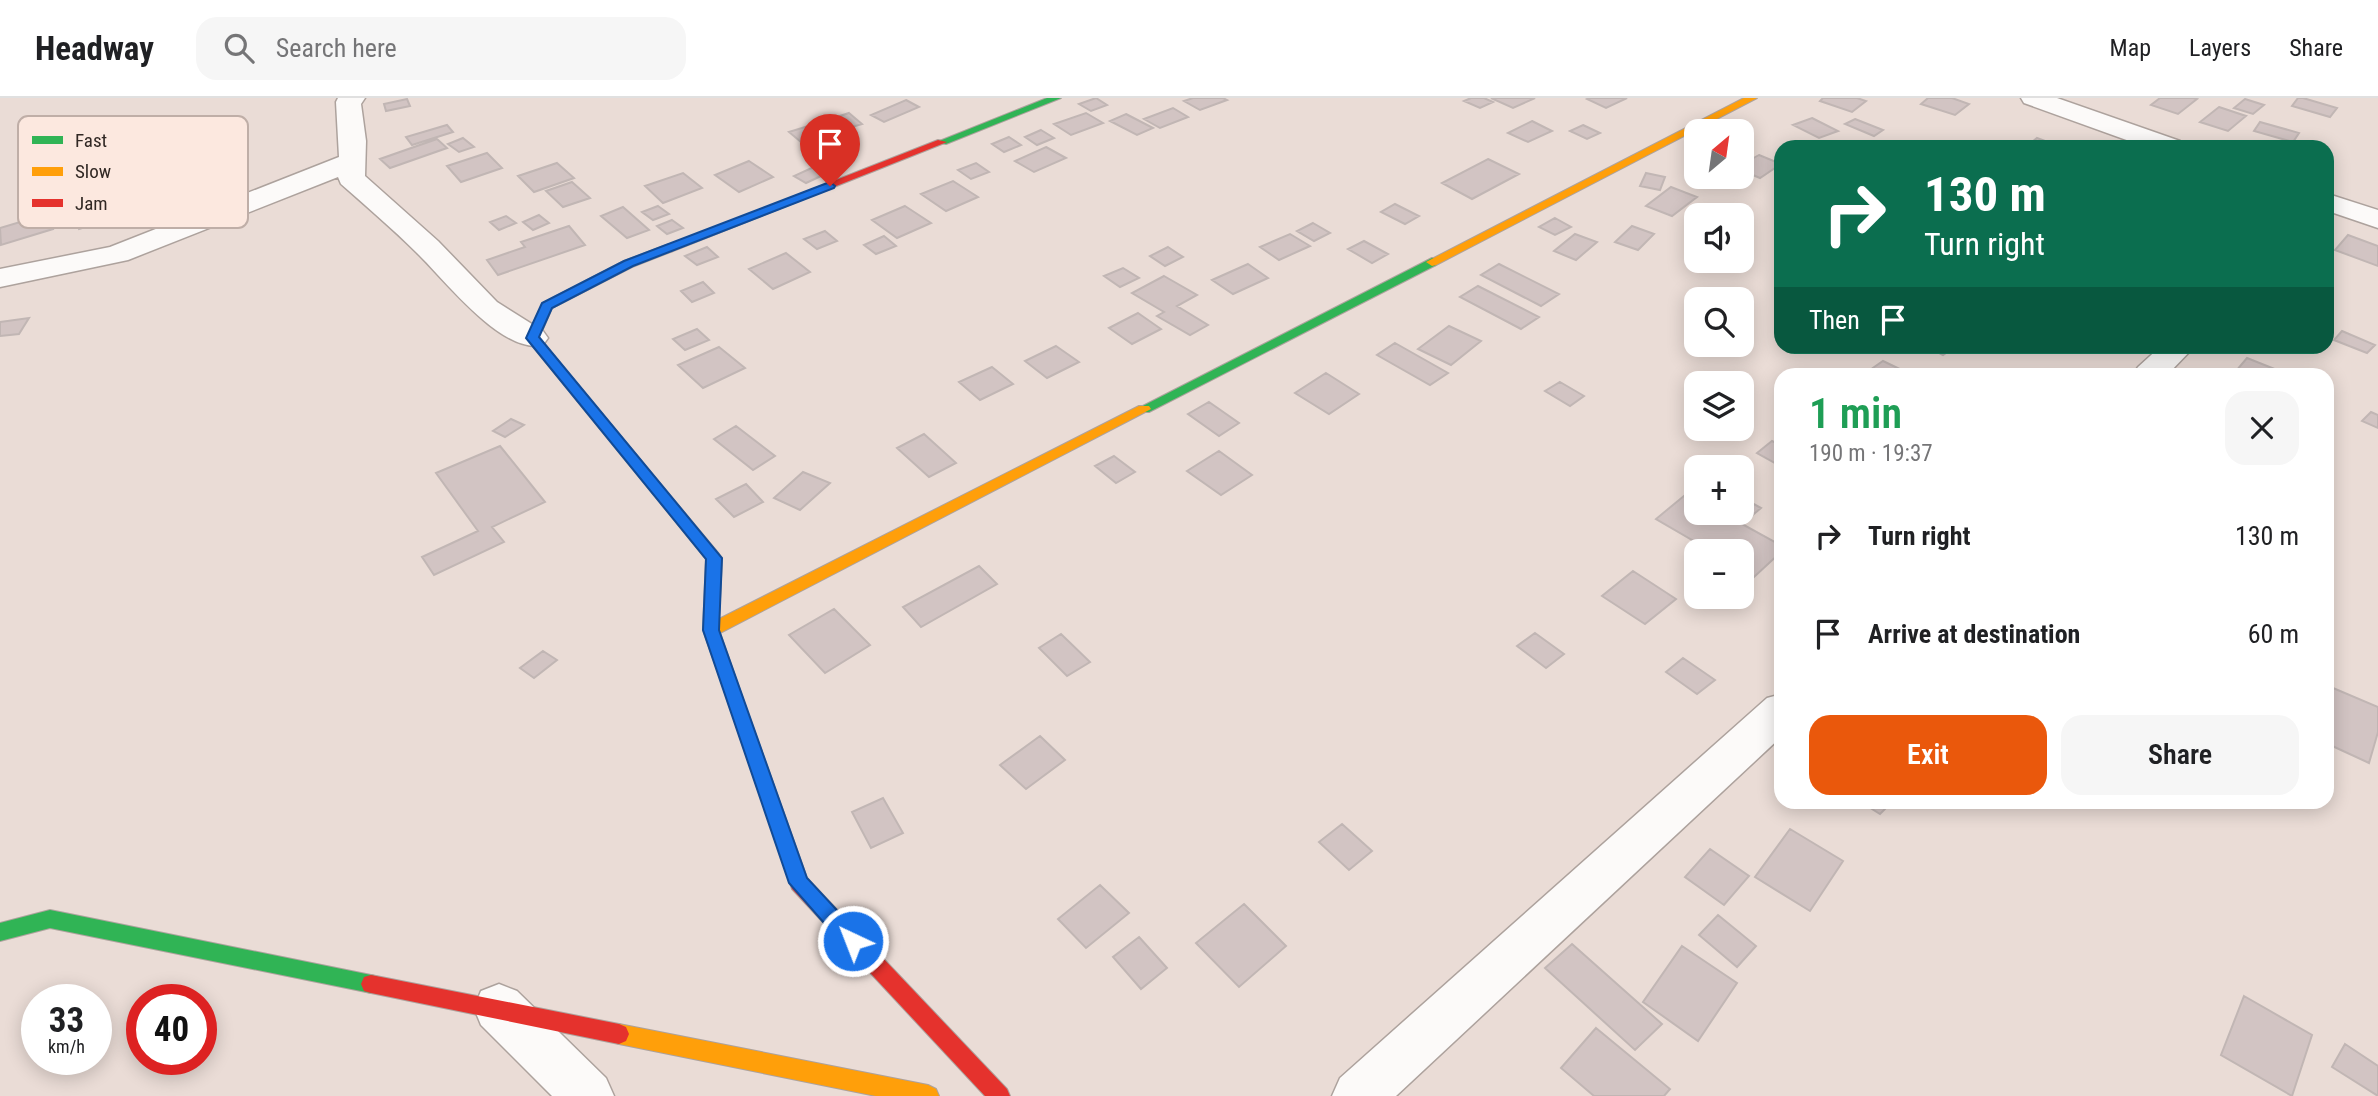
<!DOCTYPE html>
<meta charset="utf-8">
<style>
:root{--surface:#fff;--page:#f6f6f6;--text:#202124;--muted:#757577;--line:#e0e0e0;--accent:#ea580c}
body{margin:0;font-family:"Roboto Condensed",sans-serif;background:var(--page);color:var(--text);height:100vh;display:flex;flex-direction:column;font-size:26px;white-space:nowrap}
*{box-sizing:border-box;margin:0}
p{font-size:23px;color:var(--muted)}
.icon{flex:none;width:38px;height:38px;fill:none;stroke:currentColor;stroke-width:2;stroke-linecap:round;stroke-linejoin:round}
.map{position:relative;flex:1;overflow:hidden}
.side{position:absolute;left:1774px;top:270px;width:560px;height:441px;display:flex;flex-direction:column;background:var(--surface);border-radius:21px;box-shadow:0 4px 18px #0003}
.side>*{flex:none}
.banner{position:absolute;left:1774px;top:42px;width:560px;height:214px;border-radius:21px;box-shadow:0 4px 18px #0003;background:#0b6e4f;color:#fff;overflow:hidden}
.needle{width:46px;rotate:29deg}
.fabs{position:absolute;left:1684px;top:21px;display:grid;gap:14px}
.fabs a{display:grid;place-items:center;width:70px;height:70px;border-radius:14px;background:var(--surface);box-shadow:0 4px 18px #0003;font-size:35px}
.speed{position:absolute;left:21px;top:886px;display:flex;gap:14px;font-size:35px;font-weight:700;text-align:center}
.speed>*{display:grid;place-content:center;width:91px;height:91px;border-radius:50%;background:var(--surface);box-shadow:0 4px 18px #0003;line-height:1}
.speed small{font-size:18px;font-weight:400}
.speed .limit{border:10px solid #d22;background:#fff;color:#111}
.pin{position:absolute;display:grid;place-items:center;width:60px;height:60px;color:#fff;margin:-72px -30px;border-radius:50% 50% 50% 0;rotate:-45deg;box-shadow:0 0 7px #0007}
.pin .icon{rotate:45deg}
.me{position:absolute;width:77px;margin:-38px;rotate:317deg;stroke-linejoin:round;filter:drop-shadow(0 0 5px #0008)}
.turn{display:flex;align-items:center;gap:24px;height:147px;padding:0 35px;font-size:32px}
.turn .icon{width:91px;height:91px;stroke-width:2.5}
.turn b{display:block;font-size:49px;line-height:60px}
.then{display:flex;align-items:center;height:66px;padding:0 35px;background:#0003;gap:14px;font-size:26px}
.round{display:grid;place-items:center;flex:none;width:74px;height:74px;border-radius:21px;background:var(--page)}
.head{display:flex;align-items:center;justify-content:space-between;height:119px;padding:0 35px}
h1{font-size:42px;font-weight:600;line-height:52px;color:#1e9e55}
.action{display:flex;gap:14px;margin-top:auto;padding:14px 35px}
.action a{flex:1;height:80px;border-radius:21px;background:var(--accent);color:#fff;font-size:28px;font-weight:600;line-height:80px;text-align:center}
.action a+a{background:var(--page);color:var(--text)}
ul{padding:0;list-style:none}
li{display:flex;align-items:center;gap:21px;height:98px;padding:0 35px}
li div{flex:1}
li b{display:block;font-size:26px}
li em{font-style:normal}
header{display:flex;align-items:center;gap:42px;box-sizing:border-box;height:98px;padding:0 35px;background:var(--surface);border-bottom:2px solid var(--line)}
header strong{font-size:33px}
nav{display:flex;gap:38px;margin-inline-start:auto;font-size:24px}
.search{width:490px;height:63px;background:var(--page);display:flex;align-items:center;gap:18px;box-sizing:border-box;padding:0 24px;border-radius:21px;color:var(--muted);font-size:26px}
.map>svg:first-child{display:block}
.building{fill:#d2c4c3;stroke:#c1b6b4;stroke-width:2}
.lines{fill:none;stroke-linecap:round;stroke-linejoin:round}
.street-casing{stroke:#ada29d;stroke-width:3}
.fast-casing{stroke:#ada29d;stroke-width:2}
.slow-casing{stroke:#ada29d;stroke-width:2}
.jam-casing{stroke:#ada29d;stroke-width:2}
.street{fill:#fcfaf9;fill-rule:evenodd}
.fast{fill:#30b455;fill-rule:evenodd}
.slow{fill:#ff9f0a;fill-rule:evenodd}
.jam{fill:#e5322d;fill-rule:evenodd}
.route{fill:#1a73e8;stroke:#114b97;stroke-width:2}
.key{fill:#fce8df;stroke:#bfaea7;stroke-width:2}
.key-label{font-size:19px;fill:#312824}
</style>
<header>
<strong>Headway</strong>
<div class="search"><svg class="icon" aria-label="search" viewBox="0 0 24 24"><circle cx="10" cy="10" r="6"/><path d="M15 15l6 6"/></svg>Search here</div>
<nav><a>Map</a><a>Layers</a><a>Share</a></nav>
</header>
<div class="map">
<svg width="2378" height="998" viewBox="0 0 2378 998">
<rect width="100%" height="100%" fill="#eadcd6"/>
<path class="building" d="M1096 0 1107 7 1091 13 1079 6Z
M1193 0H1223L1227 2 1200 12 1184 3Z
M1471 0H1484L1493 4 1480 10 1464 3Z
M1491 0H1535L1513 10Z
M1589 0H1627L1606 10 1587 1Z
M1823 0H1857L1866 3 1852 14 1820 3Z
M1928 0H1952L1969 6 1955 17 1921 6Z
M2160 0H2193L2197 1 2178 16 2151 7Z
M2298 0H2303L2337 10 2330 19 2292 8Z
M407 1 410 8 386 13 384 6Z
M2245 1 2264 7 2253 16 2234 10Z
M906 2 919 9 884 24 871 17Z
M2219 9 2246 18 2228 33 2200 24Z
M1173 10 1188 19 1160 30 1144 21Z
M849 15 862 26 825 37 813 27Z
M1086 15 1103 25 1071 37 1054 26Z
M1126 16 1153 30 1137 37 1110 23Z
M1812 20 1838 33 1819 40 1793 27Z
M1855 21 1883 32 1874 38 1845 26Z
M1532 23 1552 33 1528 44 1508 35Z
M2260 24 2299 35 2293 44 2254 33Z
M447 27 453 34 412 47 406 39Z
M1583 27 1600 35 1587 41 1570 33Z
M808 28 826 42 807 49 789 34Z
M1041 32 1054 40 1037 47 1025 39Z
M1009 39 1021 47 1004 54 992 46Z
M463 40 474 49 459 54 448 46Z
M2037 40 2061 49H2026Z
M437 41 447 50 390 70 380 61Z
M1046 49 1066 60 1034 74 1015 63Z
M487 55 502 70 461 84 447 68Z
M1759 57 1781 66 1760 80 1741 72V67Z
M1488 61 1519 76 1472 101 1442 85Z
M749 63 773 79 739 94 715 77Z
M827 63 838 70 806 85 794 78Z
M557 65 574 80 534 94 518 78Z
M976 65 989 74 971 81 958 72Z
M683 75 702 90 663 105 645 88Z
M1646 75 1665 79 1660 92 1640 88Z
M953 83 978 99 946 113 921 96Z
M572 84 590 100 563 109 546 93Z
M1671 89 1697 99 1672 118 1646 108Z
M122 102 128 116 79 131 73 116Z
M1395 106 1419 118 1405 126 1381 114Z
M658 108 669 116 653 122 642 114Z
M905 108 931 125 897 140 872 122Z
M623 109 649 132 627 140 601 118Z
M47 116 53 131 1 147 0 130Z
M539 117 549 125 533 132 523 124Z
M506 118 516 125 499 132 490 124Z
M1555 120 1571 129 1555 137 1539 129Z
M672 122 683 130 667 136 657 128Z
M1313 125 1330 135 1314 143 1297 133Z
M569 128 585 147 498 177 487 162 525 149 521 144Z
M1632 128 1654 136 1638 152 1615 144Z
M825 133 837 143 817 151 804 141Z
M1290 136 1310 148 1279 162 1260 149Z
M1575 136 1597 144 1576 162 1554 153Z
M2348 137 2378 148V168L2335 152Z
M884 138 896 148 876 156 864 147Z
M1364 143 1388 156 1372 165 1348 151Z
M707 149 718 159 697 167 685 158Z
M1168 149 1183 159 1165 168 1150 158Z
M786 155 810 174 773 191 749 171Z
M1248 166 1268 180 1233 196 1212 182Z
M1499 166 1559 196 1541 208 1481 177Z
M1123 170 1139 180 1120 189 1104 178Z
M1164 178 1197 197 1177 208 1208 227 1190 237 1157 218 1164 214 1132 195Z
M703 184 714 195 692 204 681 193Z
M1478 188 1539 219 1521 231 1460 199Z
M1138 215 1161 231 1132 246 1109 230Z
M29 220 19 236 0 238V224Z
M1449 228 1481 243 1451 267 1418 251Z
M697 231 709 242 685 252 673 241Z
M2342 233 2375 247 2367 255 2334 242Z
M1395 245 1448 275 1430 287 1377 257Z
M1056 248 1079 264 1047 280 1025 263Z
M1926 248H1956L1943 257Z
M719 249 745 270 703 290 678 267Z
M2247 260 2287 276H2245L2236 273Z
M1883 263 1910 276H1880L1870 272Z
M992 269 1013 286 980 302 959 284Z
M1326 275 1359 296 1329 316 1295 295Z
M1560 284 1584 298 1570 308 1545 293Z
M1209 304 1239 325 1219 338 1188 316Z
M2371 314 2378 317V330L2362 323Z
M511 321 524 327 505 339 493 333Z
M736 328 775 358 753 372 714 341Z
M924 336 956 365 929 379 897 350Z
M1772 343 1782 348V369L1757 355Z
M500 348 545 404 492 429 504 444 434 477 422 459 478 433 436 375Z
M1219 353 1252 377 1221 397 1187 373Z
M1114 358 1135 374 1116 385 1095 368Z
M803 374 830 385 800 412 774 400Z
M746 386 763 404 734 419 716 401Z
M1696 388V415H1741V399L1761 410 1742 426 1782 448V453L1754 479 1741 471V453H1711L1656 421Z
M979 468 997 486 921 529 903 509Z
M1633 473 1676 501 1645 526 1602 498Z
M834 511 870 547 825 575 789 537Z
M1535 535 1564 556 1546 570 1517 548Z
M1061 536 1090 564 1067 578 1039 550Z
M543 553 557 562 534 580 520 570Z
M1683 560 1715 582 1697 596 1666 574Z
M2333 590 2378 609V634L2369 665 2328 646V608Z
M1040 638 1065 662 1026 691 1000 667Z
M883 700 903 735 871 750 852 714Z
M1861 704H1892L1880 716Z
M1342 726 1372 753 1349 772 1319 744Z
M1790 731 1843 763 1810 813 1755 779Z
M1710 751 1749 778 1724 807 1685 779Z
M1100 787 1129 815 1086 850 1058 821Z
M1244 806 1286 848 1239 889 1196 845Z
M1718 817 1756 848 1737 869 1699 837Z
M1139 839 1167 870 1141 891 1113 859Z
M1572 846 1662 926 1635 952 1545 870Z
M1682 848 1737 885 1698 943 1643 904Z
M2244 898 2312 937 2292 998 2221 957Z
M1596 930 1670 991 1664 998H1594L1561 970Z
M2345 946 2378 968V998L2332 969Z"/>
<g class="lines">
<defs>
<path id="street" d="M338 0H365L361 6 366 43 365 78 438 143 497 204 543 233 548 240 543 247C502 257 445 182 417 155 393 131 367 109 341 86L338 79 128 162 0 189V171L110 149 339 59 336 4Z
M2021 0H2057L2180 43 2184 49H2146L2024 5Z
M2328 96 2378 112V130L2328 113Z
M2161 248H2195L2168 276H2133L2138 269Z
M1782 596V638L1396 998H1332L1340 980 1767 600Z
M499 886 517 893 606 980 614 998H552L481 927 474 910 481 893Z"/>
<path id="fast" d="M1047 0H1061L946 46 937 44Z
M1432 160 1436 161V167L1149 314H1139L1137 311Z
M50 812 371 877 378 879 381 886 378 893 371 895 50 830 0 843V825Z"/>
<path id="slow" d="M1744 0H1757L1436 167 1432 168 1426 164Z
M669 146 675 150 673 153 632 169 552 210 539 240 719 456 722 460 719 521 1139 308H1149L1151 311 720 535 743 601 741 606H729L703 532 706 461 526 240 543 205 624 163Z
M619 926 928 987 936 991 939 998H876L619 946 612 943 609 936 612 929Z"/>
<path id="jam" d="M938 42 947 44 673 153 669 154 663 150Z
M735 594 741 596 743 601 807 780 1007 991 1010 998H985L792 791 727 601 729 596Z
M371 877 619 926 626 929 629 936 626 943 619 946 371 895 364 893 361 886 364 879Z"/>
</defs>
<use href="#street" class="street-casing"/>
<use href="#fast" class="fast-casing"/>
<use href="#slow" class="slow-casing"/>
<use href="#jam" class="jam-casing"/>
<use href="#street" class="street"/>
<use href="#fast" class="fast"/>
<use href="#slow" class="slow"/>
<use href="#jam" class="jam"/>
</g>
<path class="route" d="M830 84 835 88 834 90 633 168 552 210 539 239 722 460 719 532 807 780 860 837 863 843 860 850 853 852 846 850 789 785 703 532 706 461 526 240 542 205 624 163Z"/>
<rect x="18" y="18" width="230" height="112" rx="10" class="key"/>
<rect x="32" y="38" width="31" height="8" fill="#30b455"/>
<rect x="32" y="69" width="31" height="9" fill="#ff9f0a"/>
<rect x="32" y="101" width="31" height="8" fill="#e5322d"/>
<g class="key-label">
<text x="75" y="49">Fast</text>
<text x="75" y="80">Slow</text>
<text x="75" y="112">Jam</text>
</g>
</svg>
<div class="fabs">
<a><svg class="needle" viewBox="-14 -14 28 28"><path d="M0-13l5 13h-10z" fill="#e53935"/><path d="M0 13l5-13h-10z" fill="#757577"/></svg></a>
<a><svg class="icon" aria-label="sound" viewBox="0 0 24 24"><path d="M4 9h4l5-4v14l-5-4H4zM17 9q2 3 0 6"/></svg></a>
<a><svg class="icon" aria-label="search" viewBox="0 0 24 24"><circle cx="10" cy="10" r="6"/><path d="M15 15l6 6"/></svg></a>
<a><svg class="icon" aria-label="layers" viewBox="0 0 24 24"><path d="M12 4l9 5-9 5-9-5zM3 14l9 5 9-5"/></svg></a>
<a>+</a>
<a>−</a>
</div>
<div class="speed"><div>33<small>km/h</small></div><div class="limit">40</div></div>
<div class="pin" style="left:830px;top:88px;background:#d93025"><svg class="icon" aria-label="arrive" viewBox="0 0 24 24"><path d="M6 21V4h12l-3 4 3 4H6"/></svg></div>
<svg class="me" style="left:853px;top:843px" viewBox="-20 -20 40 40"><circle r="17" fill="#1a73e8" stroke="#fff" stroke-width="3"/><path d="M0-11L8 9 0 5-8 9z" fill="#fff"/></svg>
<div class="banner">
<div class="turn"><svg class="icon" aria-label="right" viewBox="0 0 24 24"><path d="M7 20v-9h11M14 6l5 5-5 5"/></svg><div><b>130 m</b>Turn right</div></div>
<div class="then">Then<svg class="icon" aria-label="arrive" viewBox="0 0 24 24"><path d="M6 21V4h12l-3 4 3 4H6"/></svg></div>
</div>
<section class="side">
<div class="head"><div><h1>1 min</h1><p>190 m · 19:37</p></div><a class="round"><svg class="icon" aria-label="close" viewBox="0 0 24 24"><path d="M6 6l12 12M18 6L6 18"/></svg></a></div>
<ul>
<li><svg class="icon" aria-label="right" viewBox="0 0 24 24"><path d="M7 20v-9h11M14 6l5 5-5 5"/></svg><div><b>Turn right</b></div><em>130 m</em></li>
<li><svg class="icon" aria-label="arrive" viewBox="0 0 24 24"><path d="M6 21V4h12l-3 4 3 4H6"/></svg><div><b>Arrive at destination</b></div><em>60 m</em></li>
</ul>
<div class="action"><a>Exit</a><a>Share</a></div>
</section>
</div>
